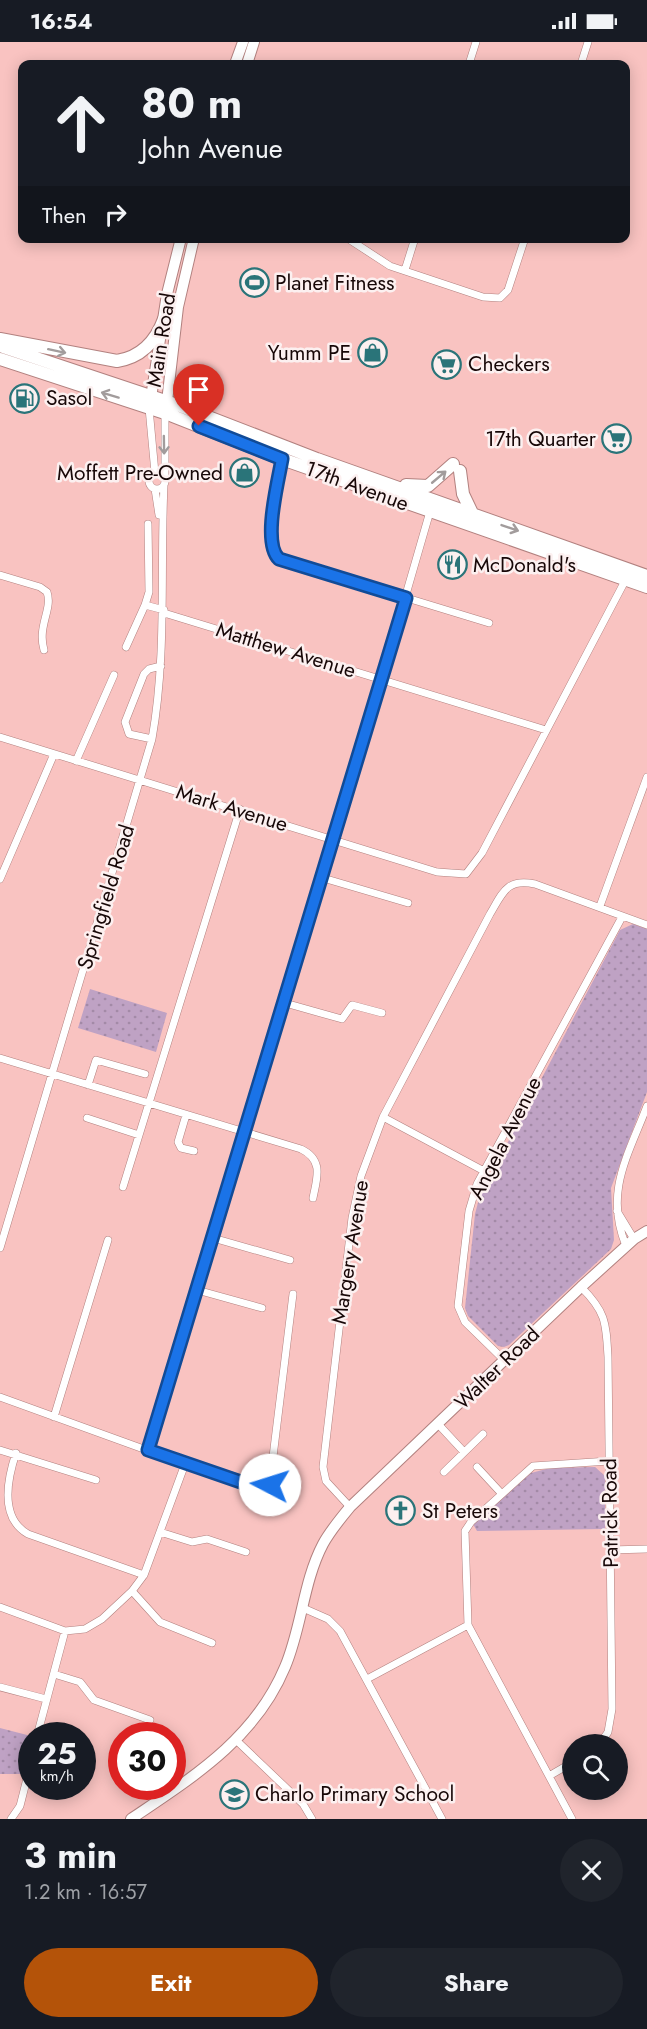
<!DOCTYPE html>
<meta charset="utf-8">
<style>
:root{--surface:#171b24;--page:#20242c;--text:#f1f3f6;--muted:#9ea1a6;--accent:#b45309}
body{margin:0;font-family:Jost,sans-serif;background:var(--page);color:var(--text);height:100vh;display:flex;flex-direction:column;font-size:22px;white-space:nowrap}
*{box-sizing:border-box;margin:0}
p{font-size:20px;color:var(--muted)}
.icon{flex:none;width:33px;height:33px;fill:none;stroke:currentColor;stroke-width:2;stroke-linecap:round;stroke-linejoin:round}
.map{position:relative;height:1777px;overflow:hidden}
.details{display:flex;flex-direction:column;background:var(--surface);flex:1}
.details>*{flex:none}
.guide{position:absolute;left:18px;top:18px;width:612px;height:183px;border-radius:12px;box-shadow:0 3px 15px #0003;background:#171b24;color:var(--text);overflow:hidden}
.tools{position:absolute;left:562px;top:1692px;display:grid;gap:12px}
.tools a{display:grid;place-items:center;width:66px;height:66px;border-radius:50%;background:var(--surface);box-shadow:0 3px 15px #0003;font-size:30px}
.speed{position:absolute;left:18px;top:1680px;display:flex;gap:12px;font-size:30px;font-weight:700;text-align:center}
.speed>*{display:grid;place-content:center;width:78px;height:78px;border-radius:50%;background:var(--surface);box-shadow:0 3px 15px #0003;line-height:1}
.speed small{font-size:15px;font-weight:400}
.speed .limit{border:9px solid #d22;background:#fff;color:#111}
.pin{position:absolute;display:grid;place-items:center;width:51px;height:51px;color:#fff;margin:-62px -26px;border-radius:50% 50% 50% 0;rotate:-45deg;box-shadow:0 0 6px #0007}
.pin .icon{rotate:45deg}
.me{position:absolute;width:66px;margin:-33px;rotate:275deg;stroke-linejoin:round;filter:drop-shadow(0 0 4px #0008)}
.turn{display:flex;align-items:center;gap:21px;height:126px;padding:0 24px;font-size:27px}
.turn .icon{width:78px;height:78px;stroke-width:2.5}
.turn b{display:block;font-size:42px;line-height:51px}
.then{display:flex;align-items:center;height:57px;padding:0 24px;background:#0003;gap:12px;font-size:22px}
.round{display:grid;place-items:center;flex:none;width:63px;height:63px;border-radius:32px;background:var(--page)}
.head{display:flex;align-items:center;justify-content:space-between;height:102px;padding:0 24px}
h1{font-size:36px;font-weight:700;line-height:45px}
.cta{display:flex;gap:12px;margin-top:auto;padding:12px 24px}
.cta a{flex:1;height:69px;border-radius:36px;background:var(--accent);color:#fff;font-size:24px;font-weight:700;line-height:69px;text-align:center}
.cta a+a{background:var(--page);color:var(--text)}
.status{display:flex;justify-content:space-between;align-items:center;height:42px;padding:0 30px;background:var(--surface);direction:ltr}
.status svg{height:16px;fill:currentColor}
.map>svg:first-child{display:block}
.park{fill:url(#park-dots)}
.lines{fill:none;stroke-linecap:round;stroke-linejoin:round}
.street-casing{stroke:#b2817f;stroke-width:8}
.secondary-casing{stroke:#b2817f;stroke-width:12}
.primary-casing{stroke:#b2817f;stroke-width:14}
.street{stroke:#fff;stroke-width:7}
.secondary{stroke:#fff;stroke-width:10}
.primary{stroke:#fff;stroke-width:12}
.oneway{stroke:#a29c9c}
.route-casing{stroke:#114b97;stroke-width:15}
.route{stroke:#1a73e8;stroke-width:10}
.labels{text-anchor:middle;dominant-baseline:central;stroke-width:5;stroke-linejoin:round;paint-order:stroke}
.poi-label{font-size:21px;fill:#170707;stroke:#fcf0f0;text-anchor:start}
.street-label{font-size:21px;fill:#170707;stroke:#fcf0f0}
</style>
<div class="status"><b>16:54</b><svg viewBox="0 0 49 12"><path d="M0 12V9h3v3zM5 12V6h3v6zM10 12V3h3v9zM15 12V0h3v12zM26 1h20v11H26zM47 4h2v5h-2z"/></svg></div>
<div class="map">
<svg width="647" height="1777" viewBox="0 0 647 1777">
<defs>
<pattern id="park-dots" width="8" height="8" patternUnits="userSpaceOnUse" patternTransform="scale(1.5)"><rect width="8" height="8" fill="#bfa2c4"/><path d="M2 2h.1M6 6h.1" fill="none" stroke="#a38aa7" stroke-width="1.8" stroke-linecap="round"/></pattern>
</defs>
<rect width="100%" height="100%" fill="#f9c3c1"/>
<path class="park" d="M633 882 647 887V1050L611 1146 614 1198 611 1207 509 1303 504 1305 498 1304 468 1274 465 1266 475 1172 480 1153 620 888Z
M90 947 167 971 156 1010 78 986Z
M595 1425 605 1434V1487L477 1489 473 1482 531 1431 550 1426Z
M0 1686 31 1694 22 1732H0Z"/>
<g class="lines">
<defs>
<path id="street" d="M469 22 476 0
M581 22 588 0
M347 196 390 224 483 255 500 256 508 248 525 196
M405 228 415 196
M149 366 155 431
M282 417C278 440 262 501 279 517L489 581
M149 439a8 8 0 1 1 16 0a8 8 0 1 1-16 0Z
M165 436V371
M155 447 159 473
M0 533 40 545 47 550C53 567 37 584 44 608
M145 563 149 550 148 482
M164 571 546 688
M126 605 145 563 164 568
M0 695 437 830 466 832 482 811 626 537
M152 697 129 692 125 680 144 632 149 627 161 624
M76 719 114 633
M323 836 408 861
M0 837 54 712
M600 864 647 735
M285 961 342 977 352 963 382 971
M0 1016 301 1107C324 1118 317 1136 313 1156
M88 1043 96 1018 145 1032
M186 1073 178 1100 181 1106 194 1109
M383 1075 484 1129
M87 1076 139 1093
M123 1145 240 767
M617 1169 634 1197
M213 1196 290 1218
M626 1204C604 1150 628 1114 647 1064
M0 1206 152 697C167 613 160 528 164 443
M581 1245C606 1270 606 1280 608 1315L612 1667 608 1690 600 1702
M197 1248 262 1266
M505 1319 465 1280 458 1264 469 1169 477 1142 622 875
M0 1355 185 1422 266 1448 270 1439 293 1252
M54 1375 108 1198
M438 1382 464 1410
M0 1408 96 1438
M148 1408 335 798 431 466
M16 1411C7 1438 0 1476 28 1492L144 1533
M477 1425 501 1451
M444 1430 483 1392
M350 1465 326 1439 323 1425 352 1176 361 1134 383 1075 490 872C503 850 507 836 535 842L647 883
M160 1490 192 1500 207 1497 246 1510
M610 1508 647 1507
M132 1549 160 1580 212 1601
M0 1565 65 1589 85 1587 102 1577 132 1549 144 1533 185 1422
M303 1566 328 1577 340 1589 442 1777
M54 1632 80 1640 94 1658 150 1678
M367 1637 468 1583
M0 1645 46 1657
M37 1694 65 1589
M237 1699 303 1762 312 1777
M549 1734 573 1720
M11 1777 20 1764 32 1717
M572 1777 468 1583 465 1489 471 1480 533 1424 609 1419"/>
<path id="secondary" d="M235 22 243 0
M247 22 254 0
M150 362 167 252 181 196
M166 368 178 265 194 196
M131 1777C193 1735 255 1697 285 1625 302 1585 303 1540 323 1502 330 1489 340 1477 350 1465L581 1245 634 1197 647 1189"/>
<path id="primary" d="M0 297 117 319C142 315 156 299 164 277
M0 304 180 364 317 417 647 534
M0 317 165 371 282 417 647 545
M460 429 463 452 473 473
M406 443 428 444 453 422"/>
</defs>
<use href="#street" class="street-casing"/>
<use href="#secondary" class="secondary-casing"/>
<use href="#primary" class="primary-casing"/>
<use href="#street" class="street"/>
<use href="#secondary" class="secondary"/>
<use href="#primary" class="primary"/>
</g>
<defs><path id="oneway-shaft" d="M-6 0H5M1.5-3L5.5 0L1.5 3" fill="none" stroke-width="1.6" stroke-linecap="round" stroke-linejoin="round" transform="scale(1.5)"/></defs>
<g class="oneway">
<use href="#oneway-shaft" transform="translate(57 309) rotate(12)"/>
<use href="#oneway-shaft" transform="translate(110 353) rotate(-163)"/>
<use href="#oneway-shaft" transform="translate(164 403) rotate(89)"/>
<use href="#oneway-shaft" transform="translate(439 435) rotate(-40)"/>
<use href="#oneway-shaft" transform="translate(510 486) rotate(19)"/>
</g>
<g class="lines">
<defs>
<path id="route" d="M199 384 282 417C278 440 262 501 279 517L406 556 148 1408 264 1448 270 1443"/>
</defs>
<use href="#route" class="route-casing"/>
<use href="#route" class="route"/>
</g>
<defs>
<symbol id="stadium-ring" viewBox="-11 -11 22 22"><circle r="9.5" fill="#fcf0f0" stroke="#2a7479" stroke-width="1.5"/><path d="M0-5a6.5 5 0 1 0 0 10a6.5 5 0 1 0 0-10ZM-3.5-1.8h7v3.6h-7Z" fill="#2a7479"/></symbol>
<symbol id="shop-ring" viewBox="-11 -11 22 22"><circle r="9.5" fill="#fcf0f0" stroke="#2a7479" stroke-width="1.5"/><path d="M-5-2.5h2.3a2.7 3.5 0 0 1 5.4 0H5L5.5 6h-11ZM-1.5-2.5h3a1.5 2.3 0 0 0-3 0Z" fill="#2a7479"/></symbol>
<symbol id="supermarket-ring" viewBox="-11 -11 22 22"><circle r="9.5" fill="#fcf0f0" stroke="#2a7479" stroke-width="1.5"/><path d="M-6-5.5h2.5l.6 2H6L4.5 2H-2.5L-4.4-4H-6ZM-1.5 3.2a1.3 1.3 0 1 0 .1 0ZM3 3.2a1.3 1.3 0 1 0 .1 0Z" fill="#2a7479"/></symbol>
<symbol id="fuel-ring" viewBox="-11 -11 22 22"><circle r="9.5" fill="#fcf0f0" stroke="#2a7479" stroke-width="1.5"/><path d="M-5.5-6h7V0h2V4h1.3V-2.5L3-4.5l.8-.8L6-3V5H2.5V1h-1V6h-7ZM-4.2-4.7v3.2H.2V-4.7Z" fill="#2a7479"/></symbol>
<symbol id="restaurant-ring" viewBox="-11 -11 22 22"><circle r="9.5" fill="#fcf0f0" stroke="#2a7479" stroke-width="1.5"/><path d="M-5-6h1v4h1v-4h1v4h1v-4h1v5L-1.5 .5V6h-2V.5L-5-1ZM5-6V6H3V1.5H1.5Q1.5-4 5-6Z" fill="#2a7479"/></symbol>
<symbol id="church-ring" viewBox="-11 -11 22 22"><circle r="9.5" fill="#fcf0f0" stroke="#2a7479" stroke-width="1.5"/><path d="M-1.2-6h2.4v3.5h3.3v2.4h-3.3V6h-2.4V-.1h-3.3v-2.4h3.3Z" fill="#2a7479"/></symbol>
<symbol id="school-ring" viewBox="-11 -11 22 22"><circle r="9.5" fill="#fcf0f0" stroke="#2a7479" stroke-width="1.5"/><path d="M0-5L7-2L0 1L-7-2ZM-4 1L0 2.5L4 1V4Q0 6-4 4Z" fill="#2a7479"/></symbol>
</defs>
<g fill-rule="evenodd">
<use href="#stadium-ring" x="238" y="224" width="33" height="33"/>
<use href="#shop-ring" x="356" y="294" width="33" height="33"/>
<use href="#supermarket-ring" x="430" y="306" width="33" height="33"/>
<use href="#fuel-ring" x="8" y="340" width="33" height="33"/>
<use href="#supermarket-ring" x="600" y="380" width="33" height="33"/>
<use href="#shop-ring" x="228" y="414" width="33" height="33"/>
<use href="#restaurant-ring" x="436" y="506" width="33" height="33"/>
<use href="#church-ring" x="384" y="1452" width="33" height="33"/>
<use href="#school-ring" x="218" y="1736" width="33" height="33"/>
</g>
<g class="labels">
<g class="poi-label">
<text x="275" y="241">Planet Fitness</text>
<text x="351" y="311" text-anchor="end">Yumm PE</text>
<text x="468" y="322">Checkers</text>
<text x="46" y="356">Sasol</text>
<text x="596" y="397" text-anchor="end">17th Quarter</text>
<text x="223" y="431" text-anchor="end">Moffett Pre-Owned</text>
<text x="473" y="523">McDonald's</text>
<text x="422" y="1469">St Peters</text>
<text x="255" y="1752">Charlo Primary School</text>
</g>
<g class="street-label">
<text transform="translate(161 298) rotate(-81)">Main Road</text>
<text transform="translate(357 444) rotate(20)">17th Avenue</text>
<text transform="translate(286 608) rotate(17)">Matthew Avenue</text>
<text transform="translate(232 766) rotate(17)">Mark Avenue</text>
<text transform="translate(106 855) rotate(-73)">Springfield Road</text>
<text transform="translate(505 1096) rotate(-63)">Angela Avenue</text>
<text transform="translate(350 1210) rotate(-81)">Margery Avenue</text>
<text transform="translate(497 1326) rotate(-44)">Walter Road</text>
<text transform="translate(610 1471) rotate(-91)">Patrick Road</text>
</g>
</g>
</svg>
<div class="tools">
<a><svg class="icon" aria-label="search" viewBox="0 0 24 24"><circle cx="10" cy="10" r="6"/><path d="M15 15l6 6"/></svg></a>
</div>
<div class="speed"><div>25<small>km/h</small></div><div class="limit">30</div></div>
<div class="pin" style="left:199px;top:384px;background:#d93025"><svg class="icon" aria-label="arrive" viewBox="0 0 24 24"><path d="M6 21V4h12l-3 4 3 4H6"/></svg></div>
<svg class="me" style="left:270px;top:1443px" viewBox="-20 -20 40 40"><circle r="19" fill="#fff"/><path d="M0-13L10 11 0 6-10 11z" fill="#1a73e8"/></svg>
<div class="guide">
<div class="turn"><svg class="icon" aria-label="ahead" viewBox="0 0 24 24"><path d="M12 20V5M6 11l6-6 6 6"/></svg><div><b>80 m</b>John Avenue</div></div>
<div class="then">Then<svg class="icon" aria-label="right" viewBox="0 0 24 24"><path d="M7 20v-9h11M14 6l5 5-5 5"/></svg></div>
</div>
</div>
<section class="details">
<div class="head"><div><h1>3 min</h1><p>1.2 km · 16:57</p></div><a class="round"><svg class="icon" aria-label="close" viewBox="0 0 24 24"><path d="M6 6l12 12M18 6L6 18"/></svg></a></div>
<div class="cta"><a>Exit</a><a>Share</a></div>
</section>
